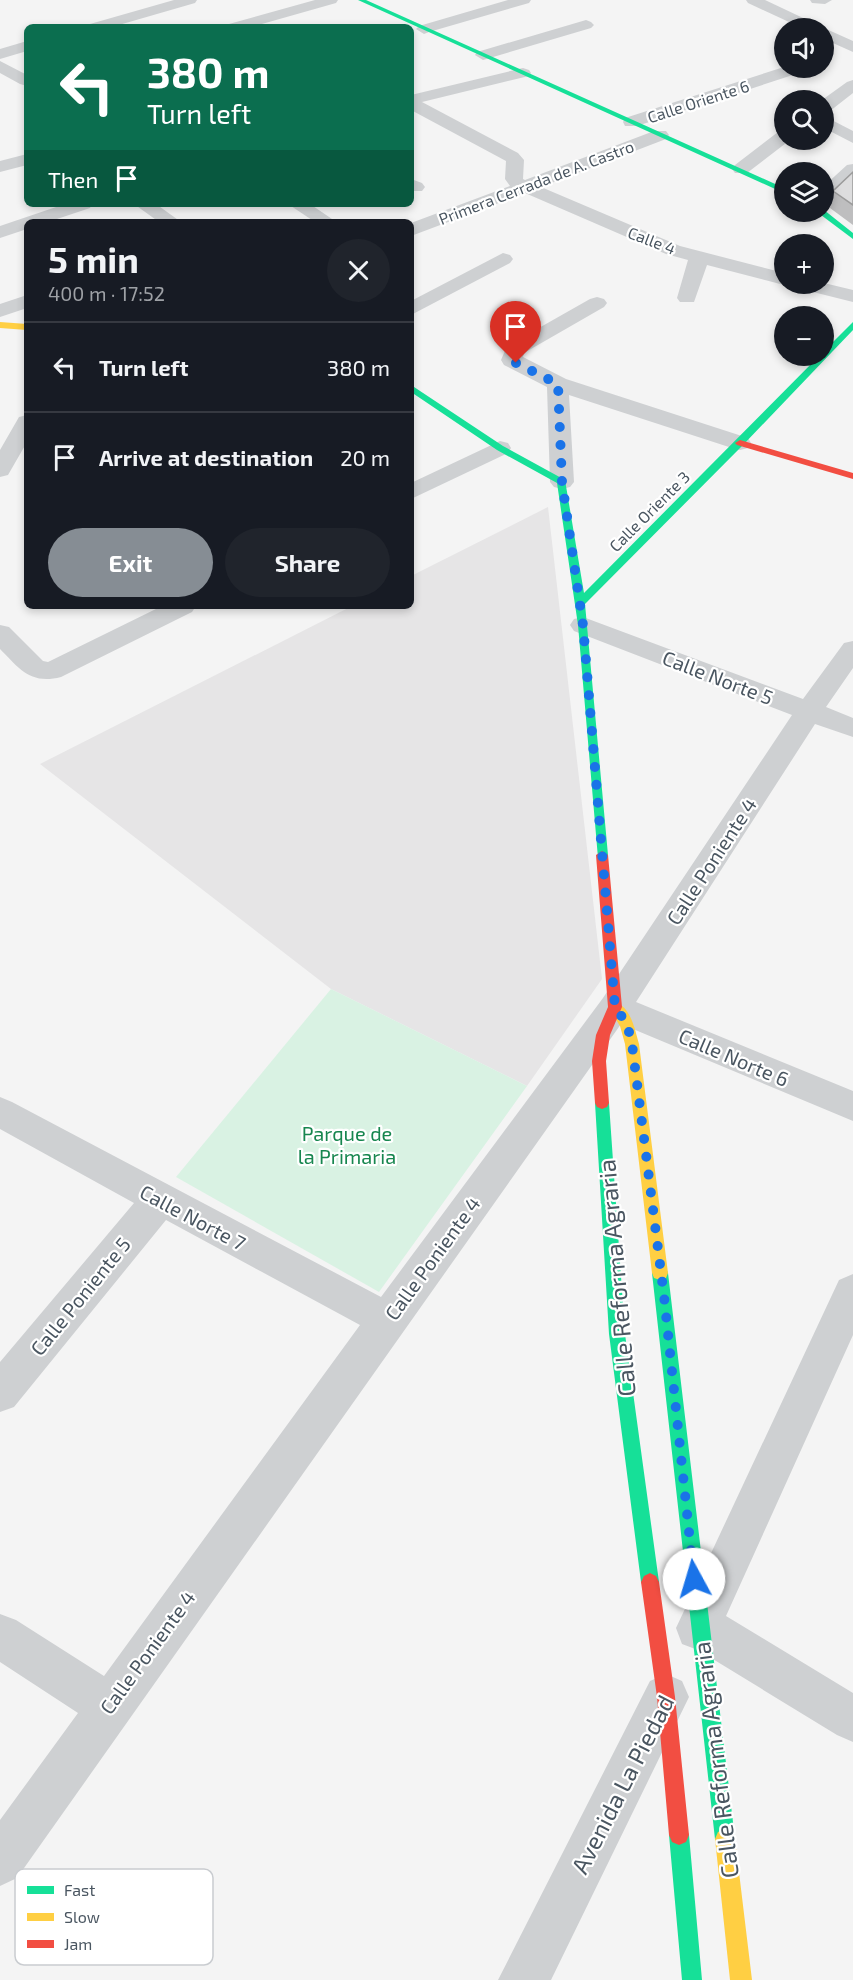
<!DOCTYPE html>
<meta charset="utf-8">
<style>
:root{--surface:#171b24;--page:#20242c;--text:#f1f3f6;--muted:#9ea1a6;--line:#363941;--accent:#868d94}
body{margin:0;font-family:"Exo 2",sans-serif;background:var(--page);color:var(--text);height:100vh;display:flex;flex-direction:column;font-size:22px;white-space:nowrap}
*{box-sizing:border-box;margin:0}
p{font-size:20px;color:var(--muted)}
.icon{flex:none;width:33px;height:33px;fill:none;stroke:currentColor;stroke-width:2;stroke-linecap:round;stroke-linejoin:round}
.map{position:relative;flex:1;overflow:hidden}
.drawer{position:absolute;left:24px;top:219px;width:390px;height:390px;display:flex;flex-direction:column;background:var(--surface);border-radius:9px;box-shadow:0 3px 9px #0003}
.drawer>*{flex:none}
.top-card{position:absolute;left:24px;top:24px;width:390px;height:183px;border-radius:9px;box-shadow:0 3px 9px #0003;background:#0b6e4f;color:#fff;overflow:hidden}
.tools{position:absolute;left:774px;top:18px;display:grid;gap:12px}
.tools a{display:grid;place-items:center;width:60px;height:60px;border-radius:50%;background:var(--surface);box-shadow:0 3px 9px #0003;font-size:30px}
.pin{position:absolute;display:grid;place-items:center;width:51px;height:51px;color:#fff;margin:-62px -26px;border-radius:50% 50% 50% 0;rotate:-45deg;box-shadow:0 0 6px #0007}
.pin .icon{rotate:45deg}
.me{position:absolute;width:66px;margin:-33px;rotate:354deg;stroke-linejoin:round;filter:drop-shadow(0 0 4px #0008)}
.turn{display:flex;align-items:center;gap:21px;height:126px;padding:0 24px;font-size:27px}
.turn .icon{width:78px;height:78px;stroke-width:2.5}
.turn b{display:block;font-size:42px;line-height:51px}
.then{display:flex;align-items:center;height:57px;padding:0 24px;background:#0003;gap:12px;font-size:22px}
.round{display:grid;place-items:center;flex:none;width:63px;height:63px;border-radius:32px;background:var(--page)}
.head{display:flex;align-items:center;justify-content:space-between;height:102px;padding:0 24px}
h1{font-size:36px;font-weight:700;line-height:45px}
.primary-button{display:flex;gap:12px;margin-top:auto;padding:12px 24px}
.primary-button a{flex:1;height:69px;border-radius:36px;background:var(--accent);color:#fff;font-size:24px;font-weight:700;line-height:69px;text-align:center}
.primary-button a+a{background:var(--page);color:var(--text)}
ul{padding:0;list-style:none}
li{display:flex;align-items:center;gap:18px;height:90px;padding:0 24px;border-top:2px solid var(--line)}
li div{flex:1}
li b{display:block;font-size:22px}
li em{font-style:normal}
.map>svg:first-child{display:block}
.education{fill:#e6e5e6}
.green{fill:#d9f2e3}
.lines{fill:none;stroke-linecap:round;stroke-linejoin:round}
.street{fill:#ced0d2;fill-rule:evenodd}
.fast{fill:#16e098;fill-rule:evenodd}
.slow{fill:#ffcf43;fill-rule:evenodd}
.jam{fill:#f24e42;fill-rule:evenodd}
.wall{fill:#bebebf}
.building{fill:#ddddde;stroke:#9b9b9b;stroke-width:1.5}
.route{stroke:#1a73e8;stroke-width:10;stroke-dasharray:0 18}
.labels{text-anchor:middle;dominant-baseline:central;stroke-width:4.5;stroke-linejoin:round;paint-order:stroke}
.far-street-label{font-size:16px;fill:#4a5661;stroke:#fff}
.street-label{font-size:20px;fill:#4a5661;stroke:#fff}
.park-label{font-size:20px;fill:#17864f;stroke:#fff}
.near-street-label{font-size:24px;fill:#4a5661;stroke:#fff}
.key{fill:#fff;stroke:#c9ccd0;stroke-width:1.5}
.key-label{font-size:16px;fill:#4a5661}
</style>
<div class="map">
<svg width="853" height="1980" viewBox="0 0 853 1980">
<rect width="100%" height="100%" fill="#f4f4f4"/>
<path class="education" d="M548 507 602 979 527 1086 331 989 40 764 352 606H411V576Z"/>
<path class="green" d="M331 989 527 1086 379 1292 176 1177Z"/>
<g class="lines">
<path class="street" d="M174 0H197L195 3 112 27H87L90 24Z
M315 0H338L336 3 251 27H226L229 24Z
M508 0H531L529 3 429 32 424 34 416 29 419 26Z
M746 0H765L818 25 821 28H802L748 3Z
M810 0H832L825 4 812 3Z
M586 20 591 22 594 25 591 28 483 60 475 55 477 52Z
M824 28 853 41V52L824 39Z
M27 41V51L0 59V49Z
M0 61 27 75V86L20 84 0 73Z
M784 67 807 68 805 71 637 126H625L623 122 625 118Z
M523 68 529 70 531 73 529 76 422 102 518 153 524 160 523 179 525 180 654 131H666L669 135 666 139 541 187 680 246 784 273V284H790L784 285 707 265 694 302H680L677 298 688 260 666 254 525 193 411 236V223L510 186 505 179 506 161 411 110V95Z
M853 80V93L830 111 824 112 822 100 847 82Z
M824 116 853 131V143L824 128Z
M784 131V140H790L747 173H735L732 169 735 165 778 132Z
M27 154V165L0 172V161Z
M853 164V178L830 199 824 200V186L847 165Z
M411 179 422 183 425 187 422 191H411Z
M65 204H92L90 208 48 222H27V229L0 238V226Z
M134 204H156L181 222H159Z
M288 204H310L332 219 330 222H315Z
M503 253 510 255 513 259 510 263 411 315V301Z
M824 283 853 290V302L797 288 794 284Z
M27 295V308L0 317V304Z
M597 297 604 299 607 303 604 307 524 353 523 357 566 379 748 438 751 443 748 448 740 450 732 448 569 395 574 482 570 487 562 489 554 487 550 482 547 387 504 365 501 360 507 346 590 299Z
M27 415V442L8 475 0 477V450L19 417Z
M500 441 508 443 511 448 508 453 411 499V483Z
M162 606H196L192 612 61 677C30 685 19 668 0 649V625L9 627 43 661 48 662Z
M583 617 803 699 844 643 853 641V668L826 707 853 718V737L815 724 636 1002 853 1091V1121L621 1024 17 1878 0 1886V1820L78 1713 0 1662V1614L16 1620 104 1676 360 1325 166 1220 14 1407 0 1412V1362L134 1203 0 1129V1097L12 1102 381 1297 603 998 792 715 574 631 570 625 574 619Z
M853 1274V1335L726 1616 853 1693V1742L837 1735 698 1650 682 1644 676 1628 839 1280Z
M666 1674 682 1681 689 1697 551 1980H498L650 1681Z"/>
<path class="fast" d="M358 0H366L784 188V193Z
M824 210 853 233V239L817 212Z
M853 322V330L743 445 585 604 608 855 602 859 598 858 578 625 557 483 497 450 411 392V385L503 446 565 480 584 593 819 356H824V351Z
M602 1097 607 1099 609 1103 625 1334 659 1582 656 1588 650 1591 644 1588 641 1582 609 1334 595 1103 597 1099Z
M660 1266 666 1268 668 1273 735 1839 732 1846 725 1849 718 1846 715 1839 652 1273 654 1268Z
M679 1825 686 1828 689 1835 702 1980H682L669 1835 672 1828Z"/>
<path class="slow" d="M0 322 27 324V330L0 328Z
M615 1002C631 1007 635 1030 639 1044L668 1273 666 1278 660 1280 654 1278 652 1273 625 1044 620 1026 608 1007 610 1003Z
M725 1829 732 1832 735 1839 752 1980H730L715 1839 718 1832Z"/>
<path class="jam" d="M740 440 853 473V479L737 445 735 443Z
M602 851 608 855 622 1007 610 1035 606 1061 609 1103 607 1107 602 1109 597 1107 595 1103 592 1061 596 1035 608 1007 596 855Z
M650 1573 656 1576 659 1582 675 1697 689 1835 686 1842 679 1845 672 1842 669 1835 657 1697 641 1582 644 1576Z"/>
</g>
<path class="wall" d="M853 172V225L830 208 833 191Z"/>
<path class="building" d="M853 172V205L833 191Z"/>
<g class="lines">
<path class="route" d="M516 363 558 384 562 482 583 625 615 1007 627 1024 632 1044 664 1296 694 1579"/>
</g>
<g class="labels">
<g class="far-street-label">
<text transform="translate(698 101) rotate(-18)">Calle Oriente 6</text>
<text transform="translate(536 182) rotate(-21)">Primera Cerrada de A. Castro</text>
<text transform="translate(652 240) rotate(21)">Calle 4</text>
<text transform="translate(649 511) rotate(-45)">Calle Oriente 3</text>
</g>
<g class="street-label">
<text transform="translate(718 677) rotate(21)">Calle Norte 5</text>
<text transform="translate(711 861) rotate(-57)">Calle Poniente 4</text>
<text transform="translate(734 1057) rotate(23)">Calle Norte 6</text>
<text transform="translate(193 1217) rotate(28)">Calle Norte 7</text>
<text transform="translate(432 1258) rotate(-54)">Calle Poniente 4</text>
<text transform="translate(80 1296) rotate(-51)">Calle Poniente 5</text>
<text transform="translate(147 1652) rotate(-54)">Calle Poniente 4</text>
</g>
<g class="park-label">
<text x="347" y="1133">Parque de<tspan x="347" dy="23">la Primaria</tspan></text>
</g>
<g class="near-street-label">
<text transform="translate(616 1278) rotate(-95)">Calle Reforma Agraria</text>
<text transform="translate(715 1760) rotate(-97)">Calle Reforma Agraria</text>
<text transform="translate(622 1784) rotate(-63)">Avenida La Piedad</text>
</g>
</g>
<rect x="15" y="1869" width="198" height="96" rx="9" class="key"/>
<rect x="27" y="1886" width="27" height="8" fill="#16e098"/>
<rect x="27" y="1913" width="27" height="8" fill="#ffcf43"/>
<rect x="27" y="1940" width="27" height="8" fill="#f24e42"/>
<g class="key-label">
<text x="64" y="1896">Fast</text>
<text x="64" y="1923">Slow</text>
<text x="64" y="1950">Jam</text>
</g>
</svg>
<div class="tools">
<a><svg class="icon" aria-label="sound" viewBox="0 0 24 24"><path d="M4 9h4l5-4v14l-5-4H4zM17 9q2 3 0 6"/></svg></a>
<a><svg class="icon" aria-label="search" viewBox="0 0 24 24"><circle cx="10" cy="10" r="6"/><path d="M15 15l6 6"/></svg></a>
<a><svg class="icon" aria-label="layers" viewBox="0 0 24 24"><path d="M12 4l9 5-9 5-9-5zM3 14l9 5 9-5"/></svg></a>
<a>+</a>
<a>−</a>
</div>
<div class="pin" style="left:516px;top:363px;background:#d93025"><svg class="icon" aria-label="arrive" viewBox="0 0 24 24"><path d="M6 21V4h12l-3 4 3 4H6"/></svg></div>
<svg class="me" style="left:694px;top:1579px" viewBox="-20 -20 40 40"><circle r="19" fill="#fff"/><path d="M0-13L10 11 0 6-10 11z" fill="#1a73e8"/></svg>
<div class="top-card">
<div class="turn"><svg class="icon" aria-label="left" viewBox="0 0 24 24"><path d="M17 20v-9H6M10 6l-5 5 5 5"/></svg><div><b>380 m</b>Turn left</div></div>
<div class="then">Then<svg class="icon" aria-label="arrive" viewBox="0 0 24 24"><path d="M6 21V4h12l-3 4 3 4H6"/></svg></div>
</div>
<section class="drawer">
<div class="head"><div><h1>5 min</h1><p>400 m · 17:52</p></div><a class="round"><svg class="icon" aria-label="close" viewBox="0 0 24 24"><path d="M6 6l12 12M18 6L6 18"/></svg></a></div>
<ul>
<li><svg class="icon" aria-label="left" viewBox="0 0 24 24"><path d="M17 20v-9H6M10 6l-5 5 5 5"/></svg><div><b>Turn left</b></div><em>380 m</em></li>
<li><svg class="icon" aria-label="arrive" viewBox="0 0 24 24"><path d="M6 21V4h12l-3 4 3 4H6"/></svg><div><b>Arrive at destination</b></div><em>20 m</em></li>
</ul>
<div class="primary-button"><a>Exit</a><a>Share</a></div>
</section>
</div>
